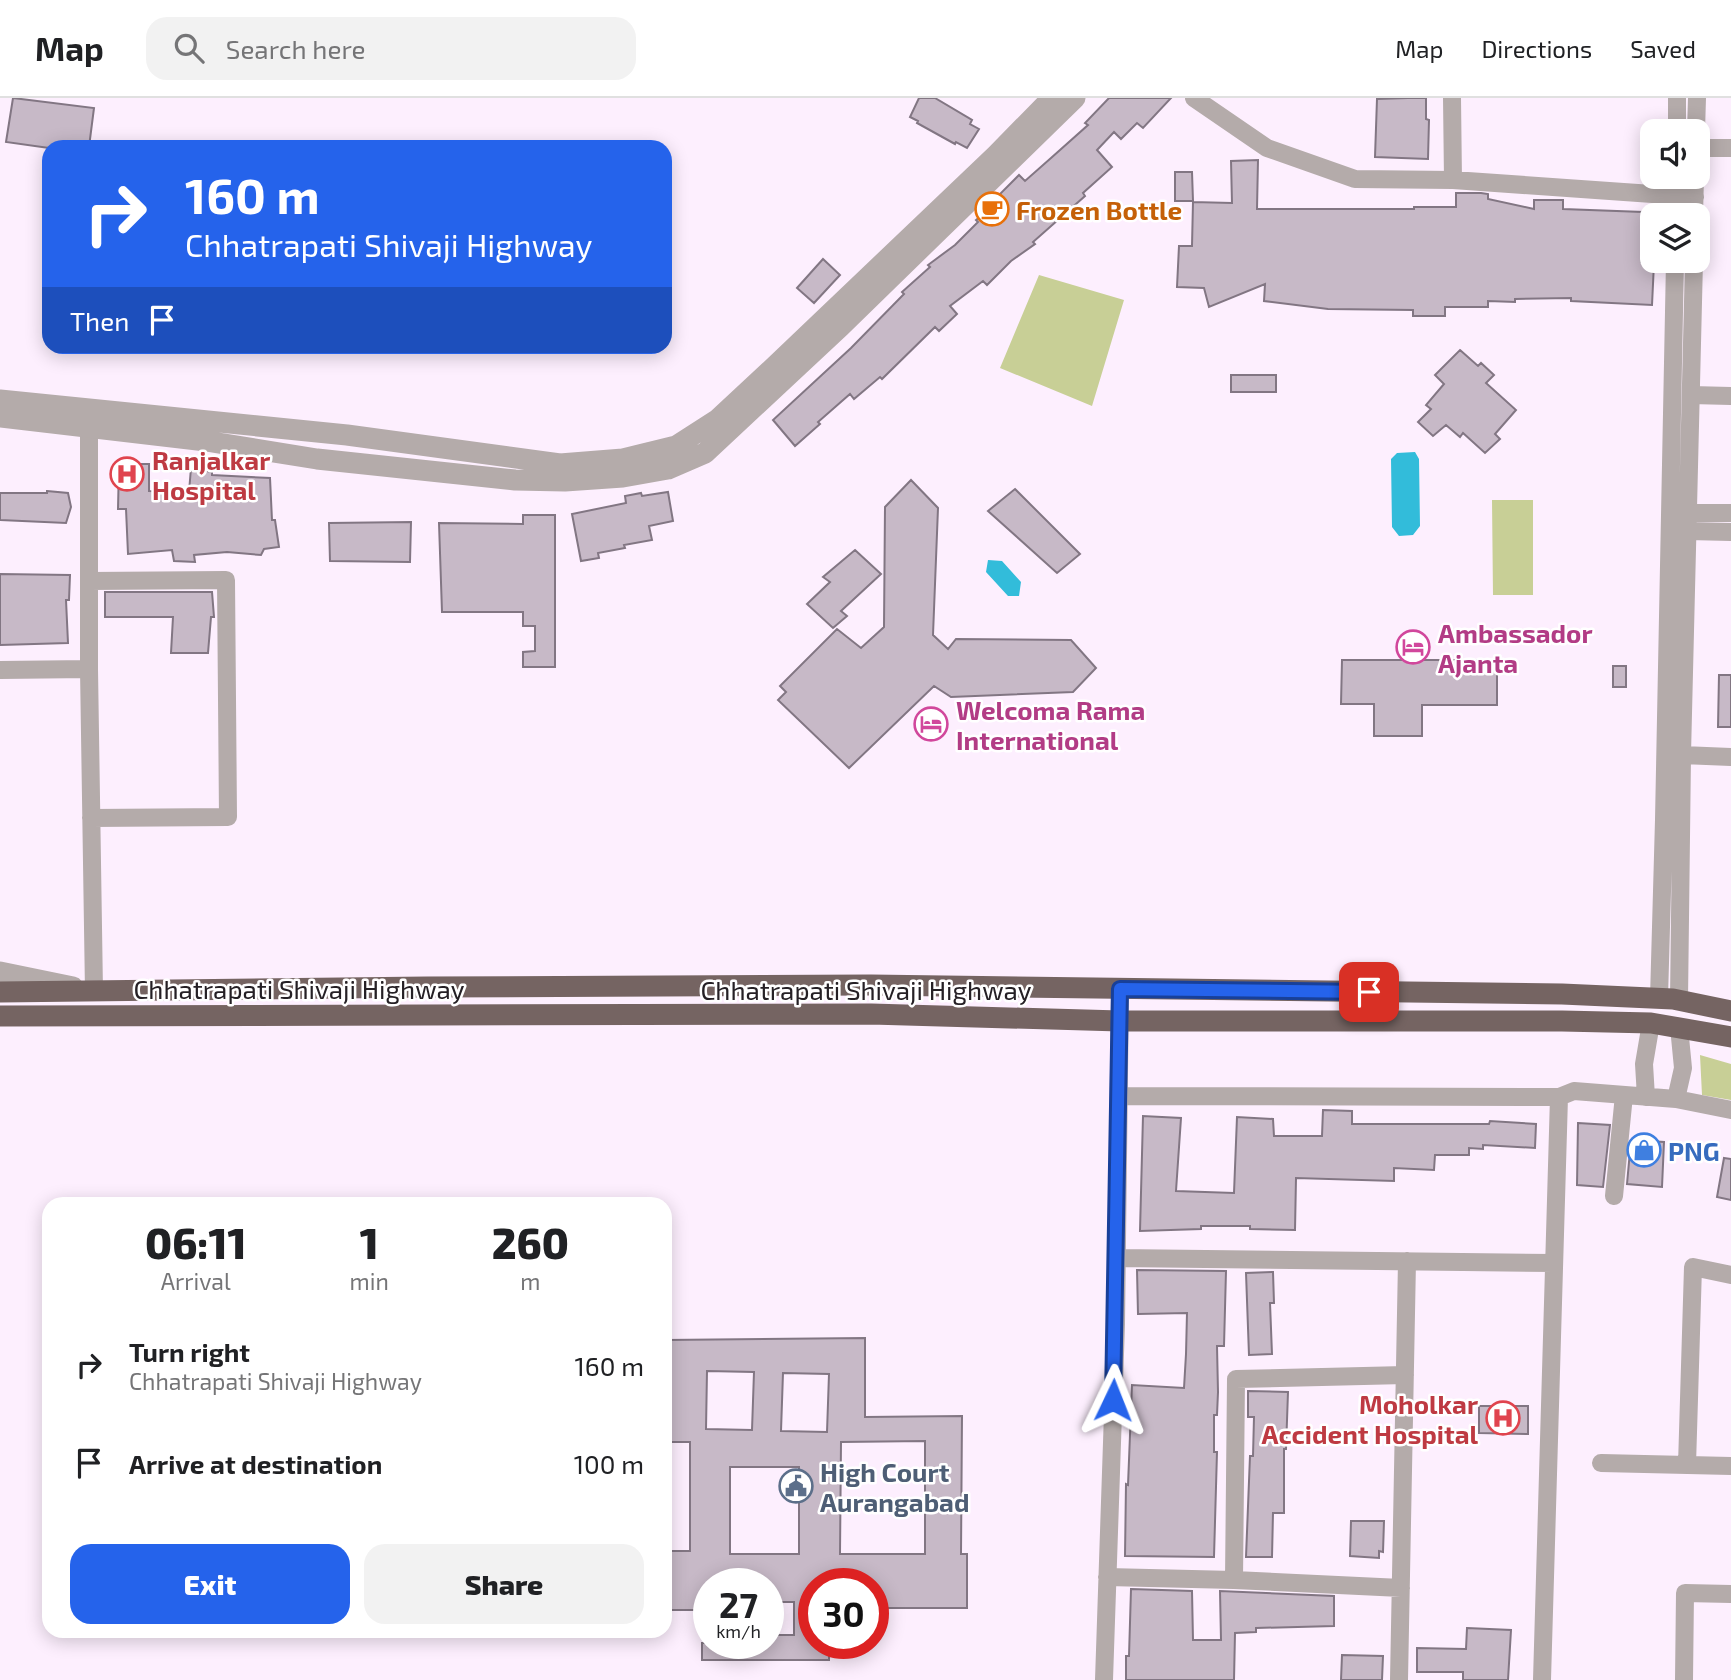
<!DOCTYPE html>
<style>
:root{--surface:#fff;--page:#f2f2f2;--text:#202124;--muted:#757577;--line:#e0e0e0;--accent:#2563eb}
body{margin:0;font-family:"Exo 2",sans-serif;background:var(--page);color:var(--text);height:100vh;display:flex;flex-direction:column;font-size:26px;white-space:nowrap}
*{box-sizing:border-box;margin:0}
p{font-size:23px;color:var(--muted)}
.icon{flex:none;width:38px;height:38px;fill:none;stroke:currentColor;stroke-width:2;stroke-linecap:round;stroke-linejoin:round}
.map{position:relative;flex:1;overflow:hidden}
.panel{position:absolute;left:42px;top:1099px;width:630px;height:441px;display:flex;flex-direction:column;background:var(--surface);border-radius:21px;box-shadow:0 4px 18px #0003}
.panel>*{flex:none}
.top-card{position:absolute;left:42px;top:42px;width:630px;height:214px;border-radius:21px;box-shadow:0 4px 18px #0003;background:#2563eb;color:#fff;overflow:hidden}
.buttons{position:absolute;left:1640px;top:21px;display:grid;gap:14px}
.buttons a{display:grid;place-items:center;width:70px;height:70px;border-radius:14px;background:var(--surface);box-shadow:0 4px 18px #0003;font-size:35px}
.speed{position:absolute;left:693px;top:1470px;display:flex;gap:14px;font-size:35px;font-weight:700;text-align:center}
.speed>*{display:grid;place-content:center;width:91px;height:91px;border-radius:50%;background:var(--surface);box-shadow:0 4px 18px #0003;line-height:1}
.speed small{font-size:18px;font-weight:400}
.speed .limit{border:10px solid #d22;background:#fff;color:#111}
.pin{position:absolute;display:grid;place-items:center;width:60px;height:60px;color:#fff;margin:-30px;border-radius:14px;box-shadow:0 4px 10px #0006}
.me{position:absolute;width:77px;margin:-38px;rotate:2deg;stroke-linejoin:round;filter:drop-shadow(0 0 5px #0008)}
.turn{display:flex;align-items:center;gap:24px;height:147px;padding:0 28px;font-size:32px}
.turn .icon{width:91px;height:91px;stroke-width:2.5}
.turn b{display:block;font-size:49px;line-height:60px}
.then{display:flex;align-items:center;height:66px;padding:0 28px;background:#0003;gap:14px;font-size:26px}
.eta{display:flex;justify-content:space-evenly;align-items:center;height:119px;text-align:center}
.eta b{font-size:42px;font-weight:800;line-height:49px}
.button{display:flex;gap:14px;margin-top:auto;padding:14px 28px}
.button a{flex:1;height:80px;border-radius:21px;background:var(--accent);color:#fff;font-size:28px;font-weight:800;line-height:80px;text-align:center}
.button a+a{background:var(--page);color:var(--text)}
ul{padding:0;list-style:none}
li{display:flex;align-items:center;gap:21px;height:98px;padding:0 28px}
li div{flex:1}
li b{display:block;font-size:26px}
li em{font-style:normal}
header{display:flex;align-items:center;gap:42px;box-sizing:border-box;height:98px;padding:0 35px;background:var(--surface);border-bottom:2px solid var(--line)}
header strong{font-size:33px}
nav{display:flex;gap:38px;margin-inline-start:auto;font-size:24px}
.search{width:490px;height:63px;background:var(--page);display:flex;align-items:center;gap:18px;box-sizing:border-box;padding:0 24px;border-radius:21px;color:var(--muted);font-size:26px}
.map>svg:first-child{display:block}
.green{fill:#c8cf96}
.water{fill:#32bcda}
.building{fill:#c7b9c7;stroke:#827683;stroke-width:2;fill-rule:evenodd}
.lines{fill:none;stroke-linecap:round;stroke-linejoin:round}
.minor{stroke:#b4abaa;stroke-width:18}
.tertiary{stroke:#b4abaa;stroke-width:21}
.trunk{stroke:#756462;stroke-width:21}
.route-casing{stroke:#184099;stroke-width:18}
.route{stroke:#2563eb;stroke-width:12}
.labels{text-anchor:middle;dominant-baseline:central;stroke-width:5;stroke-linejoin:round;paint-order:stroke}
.food-label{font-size:26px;font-weight:bold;fill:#c56008;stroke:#fff;text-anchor:start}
.health-label{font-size:26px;font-weight:bold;fill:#be3a42;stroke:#fff;text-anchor:start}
.hotel-label{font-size:26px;font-weight:bold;fill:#b23c85;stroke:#fff;text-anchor:start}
.street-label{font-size:26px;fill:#252025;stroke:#fff}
.shop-label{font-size:26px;font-weight:bold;fill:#366cbe;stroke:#fff;text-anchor:start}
.service-label{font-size:26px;font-weight:bold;fill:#4e5e75;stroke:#fff;text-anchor:start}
</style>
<header>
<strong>Map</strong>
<div class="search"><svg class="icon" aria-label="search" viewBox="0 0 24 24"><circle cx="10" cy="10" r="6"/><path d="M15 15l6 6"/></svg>Search here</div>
<nav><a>Map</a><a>Directions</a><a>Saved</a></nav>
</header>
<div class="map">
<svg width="1731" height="1582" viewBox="0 0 1731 1582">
<rect width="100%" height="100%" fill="#fdeffe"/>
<path class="green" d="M1039 177 1124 202 1092 308 1000 270Z
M1492 402H1533V497H1493Z
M1700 957 1731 966V1002L1702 997Z"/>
<path class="water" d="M1415 354 1419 361 1420 428 1413 437 1399 438 1392 429 1391 361 1397 355Z
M988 462 1002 463 1021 484 1019 498H1008L986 474Z"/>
<path class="building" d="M13 0 94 10 89 49 49 50 6 44Z
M919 0H935L972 22 970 26 979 31 967 50 956 44 955 46 917 25 918 23 910 19Z
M1109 0H1171L1143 30 1137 25 1121 41 1114 34 1097 52 1112 69 1083 95 1085 98 1033 144 1035 146 1011 163 987 187 983 183 950 208 957 216 939 233 935 229 882 281 880 279 854 301 850 296 818 324 820 326 795 348 773 322 851 250 904 196 902 194 930 169 928 167 955 147 978 124 976 122 1002 101 999 97 1019 77 1025 83 1051 60 1088 27 1085 25Z
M1408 0H1426V21L1429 22 1428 61 1375 59 1377 1Z
M1258 62 1257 111H1414V109H1456V95H1481L1488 96V101L1534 111V102H1563V111L1643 114 1641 164 1654 165 1652 207 1571 203V200L1515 201V204L1488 203V209H1445V218H1413V212L1328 211 1264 203 1265 186 1209 209 1204 190 1177 189 1179 148H1192L1193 104 1232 105 1231 63Z
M1175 74H1192L1193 103H1175Z
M823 161 840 177 814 205 797 190Z
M1460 252 1478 268 1481 265 1494 277 1486 285 1516 312 1495 336 1500 341 1485 355 1463 335 1460 339 1446 327 1433 338 1418 324 1431 311 1426 307 1444 286 1435 277Z
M1231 277H1276V294H1231Z
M119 366H149V393L189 394 191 370 212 374V377L270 380 272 422H275L279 449 264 451 261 457 227 454 194 457 195 464 174 463 172 452 128 456 126 411H118Z
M911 382 938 410 933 537 948 551 956 541 1071 542 1096 570 1073 594 951 599 934 588 849 670 778 602 786 594 780 588 837 531 861 550 884 529 885 409Z
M1015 391 1080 456 1057 475 988 413Z
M47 393 68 395 71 409 66 425 0 422V395H47Z
M668 394 673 423 649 428 652 442 624 447 625 450 598 455 599 460 581 463 572 416 626 405 625 398 641 395 642 398Z
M523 417H555V569H523V554L535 553V528H523V514H442L439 425 523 426Z
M411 424 410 464 330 463 329 425Z
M855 452 881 476 841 513 847 518 833 530 807 506 830 484 823 479Z
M0 476 70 477 69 502H66L68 545 0 547Z
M105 494H212L214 519H211L208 555H171L173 519H105Z
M1342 562H1497V607H1422V638H1374V606H1341Z
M1613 568H1626V589H1613Z
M1719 577H1731V629H1718Z
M1323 1012 1352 1013V1026H1489L1490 1023 1536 1026 1535 1050 1483 1047V1051L1469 1050V1057H1435L1434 1072 1394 1070V1083L1296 1080 1295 1132 1250 1131V1128H1201V1131L1140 1133 1143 1018 1181 1020 1176 1093 1234 1095 1237 1019 1273 1021 1274 1038H1322Z
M1578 1025 1610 1027 1603 1089 1577 1087Z
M1631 1042 1664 1044 1662 1089 1627 1086Z
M1724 1060 1731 1061V1102L1717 1099Z
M1137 1172 1226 1173 1224 1248H1217L1218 1294 1217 1317H1214V1354H1217L1214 1459 1125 1458 1126 1386 1128 1387 1132 1287 1184 1290 1186 1256 1187 1215 1138 1216Z
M1273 1174 1274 1205H1270L1272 1256 1249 1257 1246 1175Z
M865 1240V1319L962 1318 961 1456H967V1510H873V1486H814V1545H829V1562H702V1545H768V1537H794V1504H768V1486H709V1512H665V1453H690V1344H665L666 1242ZM707 1273 754 1274 752 1332 706 1331ZM783 1275 829 1276 827 1334 781 1333ZM925 1343V1456H840L841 1344ZM730 1369H799V1456H730Z
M1248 1293 1288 1294 1286 1351H1284V1415H1273L1272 1459H1246L1250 1358H1253L1254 1319H1248Z
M1479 1308H1528V1336L1479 1335Z
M1351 1423H1384L1383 1454 1379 1453V1460L1350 1458Z
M1131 1491 1192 1493 1193 1542H1221L1220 1493 1334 1498V1528L1256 1530V1534L1235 1535 1234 1582H1126V1558H1129Z
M1467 1530 1511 1532 1508 1582H1463V1574H1417V1550L1466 1551Z
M1342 1557 1383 1558 1382 1582H1341Z"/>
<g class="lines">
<path class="minor" d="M1194 0 1267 50 1355 81 1453 82 1695 99
M1452 0 1453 82
M1677 33V0
M1696 33 1697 0
M1698 50H1731
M1676 117V79
M1694 117 1695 79
M1691 297 1731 298
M89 318V571L94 893
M1680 420 1688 415H1731
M1677 428 1688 433 1731 434
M89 483 226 482 228 719 91 720
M0 572 89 571
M1682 657 1731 659
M1659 900 1664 722 1675 163
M1679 902 1682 657 1694 163
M1119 998 1559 999 1574 993 1676 1001 1731 1012
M1646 999 1644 966 1651 925
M1676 1001 1683 970 1679 929
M1614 1098 1624 997
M1117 1160 1554 1165
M1601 1365 1731 1368
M1687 1367 1693 1169 1731 1177
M1107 1479 1234 1482 1401 1490
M1234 1482 1236 1281 1405 1277
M1104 1582 1116 1226 1120 891
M1399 1582 1407 1163
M1542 1582 1559 999
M1684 1582 1685 1495 1731 1496"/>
<path class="tertiary" d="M0 302 347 337 560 366 623 361 676 348 718 321 776 267 996 57 1052 0
M0 319 206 343 317 361 515 382 565 383 623 379 668 371 705 355 840 229 1075 0
M0 874 73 889"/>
<path class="trunk" d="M0 894 427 889 871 887 1562 896 1673 901 1731 913
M0 918 871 916 1120 923H1562L1651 925 1731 939"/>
</g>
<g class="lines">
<defs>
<path id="route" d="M1113 1302 1120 891 1369 894"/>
</defs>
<use href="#route" class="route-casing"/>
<use href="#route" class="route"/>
</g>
<defs>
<symbol id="cafe-ring" viewBox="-11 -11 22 22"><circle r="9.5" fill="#fff" stroke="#e8710a" stroke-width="1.5"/><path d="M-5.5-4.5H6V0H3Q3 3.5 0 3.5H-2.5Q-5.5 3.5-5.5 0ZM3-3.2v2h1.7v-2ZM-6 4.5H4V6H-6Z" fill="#e8710a"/></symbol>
<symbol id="hospital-ring" viewBox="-11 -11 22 22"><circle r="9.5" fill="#fff" stroke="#e0444e" stroke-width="1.5"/><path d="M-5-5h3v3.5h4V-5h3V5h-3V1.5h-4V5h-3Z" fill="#e0444e"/></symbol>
<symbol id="hotel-ring" viewBox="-11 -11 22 22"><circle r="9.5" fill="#fff" stroke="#d1479c" stroke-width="1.5"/><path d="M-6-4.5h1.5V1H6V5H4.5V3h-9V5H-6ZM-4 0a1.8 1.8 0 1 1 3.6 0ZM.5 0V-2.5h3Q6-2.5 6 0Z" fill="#d1479c"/></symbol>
<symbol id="shop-ring" viewBox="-11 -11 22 22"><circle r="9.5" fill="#fff" stroke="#3f7fe0" stroke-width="1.5"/><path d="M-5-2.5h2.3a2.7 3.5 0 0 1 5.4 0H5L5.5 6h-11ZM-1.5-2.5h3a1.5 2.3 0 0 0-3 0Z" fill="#3f7fe0"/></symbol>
<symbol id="civic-ring" viewBox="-11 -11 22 22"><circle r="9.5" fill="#fff" stroke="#5c6f8a" stroke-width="1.5"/><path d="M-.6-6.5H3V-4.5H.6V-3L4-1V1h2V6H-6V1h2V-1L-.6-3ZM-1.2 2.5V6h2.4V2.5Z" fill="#5c6f8a"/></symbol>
</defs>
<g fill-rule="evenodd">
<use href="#cafe-ring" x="973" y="92" width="38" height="38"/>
<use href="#hospital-ring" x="108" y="357" width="38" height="38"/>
<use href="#hotel-ring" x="1394" y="530" width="38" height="38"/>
<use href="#hotel-ring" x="912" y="607" width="38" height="38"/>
<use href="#shop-ring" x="1625" y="1033" width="38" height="38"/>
<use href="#hospital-ring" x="1484" y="1301" width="38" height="38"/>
<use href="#civic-ring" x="777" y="1369" width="38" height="38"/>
</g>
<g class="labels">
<g class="food-label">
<text x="1016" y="111">Frozen Bottle</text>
</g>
<g class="health-label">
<text x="152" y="361">Ranjalkar<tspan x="152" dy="30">Hospital</tspan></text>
<text x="1478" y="1305" text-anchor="end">Moholkar<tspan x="1478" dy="30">Accident Hospital</tspan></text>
</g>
<g class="hotel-label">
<text x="1438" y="534">Ambassador<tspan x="1438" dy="30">Ajanta</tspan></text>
<text x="956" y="611">Welcoma Rama<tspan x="956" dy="30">International</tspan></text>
</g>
<g class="street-label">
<text x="299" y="890">Chhatrapati Shivaji Highway</text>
<text x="866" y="891">Chhatrapati Shivaji Highway</text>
</g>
<g class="shop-label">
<text x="1668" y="1052">PNG</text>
</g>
<g class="service-label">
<text x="820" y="1373">High Court<tspan x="820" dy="30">Aurangabad</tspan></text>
</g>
</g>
</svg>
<div class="buttons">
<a><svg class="icon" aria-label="sound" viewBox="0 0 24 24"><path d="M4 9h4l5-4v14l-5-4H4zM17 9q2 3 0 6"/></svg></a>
<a><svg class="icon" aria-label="layers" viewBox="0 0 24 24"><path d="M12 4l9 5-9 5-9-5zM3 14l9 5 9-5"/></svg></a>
</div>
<div class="speed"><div>27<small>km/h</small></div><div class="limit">30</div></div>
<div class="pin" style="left:1369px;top:894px;background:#d93025"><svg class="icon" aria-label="arrive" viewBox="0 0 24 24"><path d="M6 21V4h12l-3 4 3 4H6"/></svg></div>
<svg class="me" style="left:1113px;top:1302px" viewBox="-20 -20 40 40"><path d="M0-17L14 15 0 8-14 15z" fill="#2563eb" stroke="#fff" stroke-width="4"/></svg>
<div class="top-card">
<div class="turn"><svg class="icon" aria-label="right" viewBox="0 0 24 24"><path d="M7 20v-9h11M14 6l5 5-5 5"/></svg><div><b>160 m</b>Chhatrapati Shivaji Highway</div></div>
<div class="then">Then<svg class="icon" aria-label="arrive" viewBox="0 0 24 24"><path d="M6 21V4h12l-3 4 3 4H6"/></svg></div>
</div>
<section class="panel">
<div class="eta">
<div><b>06:11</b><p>Arrival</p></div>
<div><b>1</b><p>min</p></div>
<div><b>260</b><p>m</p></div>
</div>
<ul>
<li><svg class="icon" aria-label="right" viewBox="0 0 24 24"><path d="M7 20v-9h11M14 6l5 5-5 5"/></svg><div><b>Turn right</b><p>Chhatrapati Shivaji Highway</p></div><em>160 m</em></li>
<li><svg class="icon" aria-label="arrive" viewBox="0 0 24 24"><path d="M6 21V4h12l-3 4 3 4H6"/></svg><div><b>Arrive at destination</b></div><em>100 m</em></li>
</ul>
<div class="button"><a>Exit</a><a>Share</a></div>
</section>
</div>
